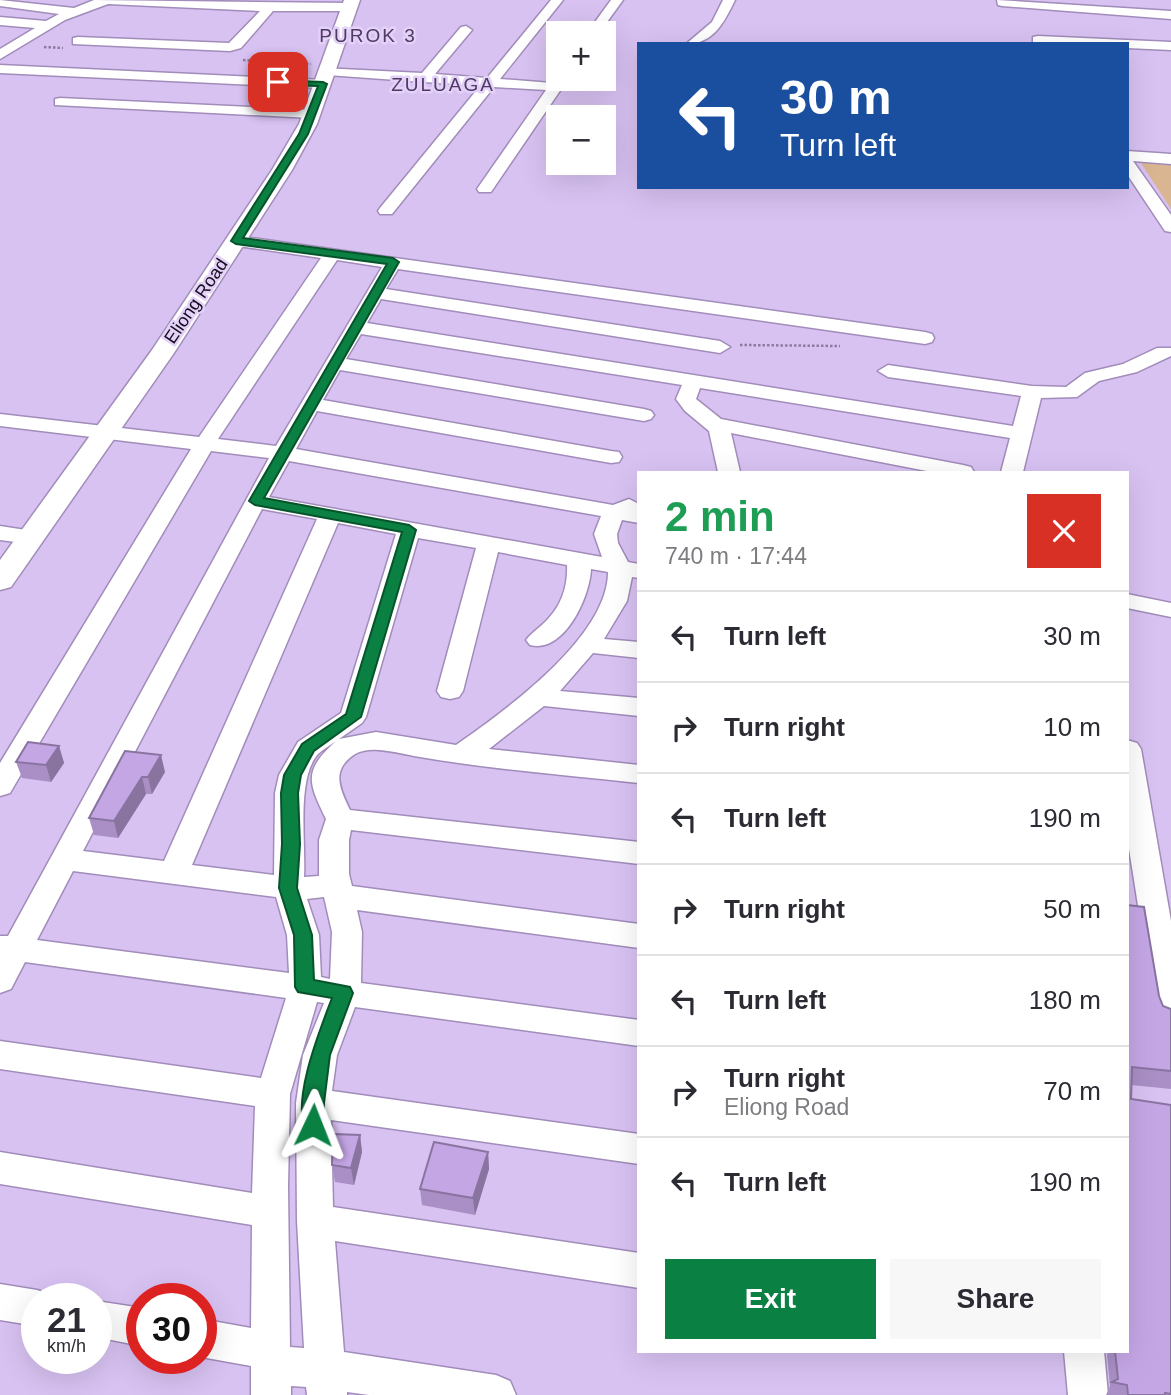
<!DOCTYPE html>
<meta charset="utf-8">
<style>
:root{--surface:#fff;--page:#f7f7f7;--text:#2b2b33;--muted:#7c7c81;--line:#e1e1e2;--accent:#0b8043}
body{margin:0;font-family:Helvetica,sans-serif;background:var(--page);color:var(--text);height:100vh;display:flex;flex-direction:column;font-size:26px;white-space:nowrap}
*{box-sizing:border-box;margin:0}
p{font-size:23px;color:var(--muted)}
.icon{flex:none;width:38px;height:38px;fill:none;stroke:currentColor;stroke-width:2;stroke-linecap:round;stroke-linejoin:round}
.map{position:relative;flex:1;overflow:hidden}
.sheet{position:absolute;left:637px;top:471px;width:492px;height:882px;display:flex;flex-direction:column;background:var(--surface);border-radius:0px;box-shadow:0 7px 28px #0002}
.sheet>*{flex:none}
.banner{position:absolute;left:637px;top:42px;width:492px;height:147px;border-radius:0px;box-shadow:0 7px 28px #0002;background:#1a4fa0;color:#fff;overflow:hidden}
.fabs{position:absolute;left:546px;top:21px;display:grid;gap:14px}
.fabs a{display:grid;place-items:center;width:70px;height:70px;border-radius:0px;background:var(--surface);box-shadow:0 7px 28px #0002;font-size:35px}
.speed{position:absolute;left:21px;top:1283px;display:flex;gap:14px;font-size:35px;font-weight:700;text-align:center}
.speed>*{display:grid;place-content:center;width:91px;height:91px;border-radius:50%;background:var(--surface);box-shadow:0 7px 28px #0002;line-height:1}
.speed small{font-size:18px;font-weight:400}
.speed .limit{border:10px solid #d22;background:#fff;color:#111}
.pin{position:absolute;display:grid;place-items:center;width:60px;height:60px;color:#fff;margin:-30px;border-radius:14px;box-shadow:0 4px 10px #0006}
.me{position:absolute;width:77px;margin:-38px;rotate:2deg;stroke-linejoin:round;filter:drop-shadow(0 0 5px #0008)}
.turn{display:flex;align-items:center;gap:24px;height:147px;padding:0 28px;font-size:32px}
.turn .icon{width:91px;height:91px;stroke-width:2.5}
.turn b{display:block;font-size:49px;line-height:60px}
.round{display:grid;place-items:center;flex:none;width:74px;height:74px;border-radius:0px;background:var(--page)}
.head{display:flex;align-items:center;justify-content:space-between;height:119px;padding:0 28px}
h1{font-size:42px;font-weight:600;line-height:52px;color:#1e9e55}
.cta{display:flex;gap:14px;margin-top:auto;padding:14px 28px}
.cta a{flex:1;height:80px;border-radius:0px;background:var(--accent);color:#fff;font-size:28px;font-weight:600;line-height:80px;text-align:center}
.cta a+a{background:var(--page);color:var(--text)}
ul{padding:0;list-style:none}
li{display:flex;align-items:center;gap:21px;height:91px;padding:0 28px;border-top:2px solid var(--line)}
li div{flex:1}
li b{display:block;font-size:26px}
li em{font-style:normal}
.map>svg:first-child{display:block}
.green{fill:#dab591}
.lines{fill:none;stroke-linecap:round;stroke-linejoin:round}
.minor-casing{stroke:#a18cba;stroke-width:3}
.major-casing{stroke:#a18cba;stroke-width:3}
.path{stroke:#8c7b9f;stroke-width:2.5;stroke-dasharray:2.5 2;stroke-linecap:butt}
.minor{fill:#fff;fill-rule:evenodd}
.major{fill:#fff;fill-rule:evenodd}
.wall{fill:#a98fc5}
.shaded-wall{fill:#8974a0}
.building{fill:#c4a6e5;stroke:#8974a0;stroke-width:2}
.route{fill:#0b8043;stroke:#07532c;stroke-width:2}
.labels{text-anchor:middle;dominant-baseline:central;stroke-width:5;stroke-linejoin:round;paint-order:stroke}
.far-street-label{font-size:18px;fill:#160d1e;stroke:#e3d1f8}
.far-neighbourhood-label{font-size:19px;letter-spacing:2px;fill:#4e3a63;stroke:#e3d1f8}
</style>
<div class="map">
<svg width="1171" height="1395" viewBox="0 0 1171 1395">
<rect width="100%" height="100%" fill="#d8c2f2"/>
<path class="green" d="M1137 157 1171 160V209Z"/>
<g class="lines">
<defs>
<path id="minor" d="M0 0 74 8 94 0 349 3 355 7 349 11H273L241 48 230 51 73 44V38L78 37 229 43 260 11 108 4 65 20 0 59V49L35 28 0 25V17L46 21 59 14 0 6Z
M551 0H563L500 79 552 83 558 76V79H568L491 192H479L477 189 546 90 494 87 392 214H380L378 211 380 208 480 86 327 75 322 74V68L422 73 461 27 466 26 472 30 435 74 487 78Z
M611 0H623L599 33H587Z
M723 0H735C724 23 713 44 686 44L712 22Z
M997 0 1171 11V19L1002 6 998 5Z
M1038 36 1171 42V50L1127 48V44L1033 43V37Z
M0 65 323 80 330 84 323 88 0 73Z
M60 98 312 110 319 114 312 118 55 105V99Z
M1127 151 1171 154V164L1133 161 1171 215V232L1165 231 1127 174Z
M237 236 925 332 932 334 934 338 932 342 925 344 398 269 386 289 720 341 730 347 720 353 381 299 367 323 1013 426 1021 396 888 377 878 371 888 365 1032 386 1066 387 1085 373 1123 364 1157 348H1171V356L1137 372 1099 381 1077 397 1041 398 1023 472H1001L1010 438 700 388 696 399 721 419 963 465 971 467 974 472H932L731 433 740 472H718L709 431 685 411 676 399 682 385 361 334 346 359 644 409 651 411 654 415 651 419 644 421 340 370 323 400 611 451 619 452 622 457 619 462 611 463 317 411 296 449 613 505 629 499 639 504V523L622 520 617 534 618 543 628 562 639 564V578L632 577 627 601 604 639 639 642V658L593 653 560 691 639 698V716L544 706 489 749 639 765V783C564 775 488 769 414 756 396 753 372 745 355 754 330 770 340 789 350 810L639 842V864L351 830 349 840V874L352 886 639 924V948L357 910 362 932 361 983 639 1020V1046L355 1007 337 1055 332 1091 639 1134V1164L331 1120 333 1207 639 1253V1288L335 1241 344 1352 496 1375 510 1381 516 1395H369L347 1392V1395H307L306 1387 291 1386V1395H251V1366L201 1357V1319L251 1328 252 1225 0 1184V1152L252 1193 255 1106 0 1069V1041L261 1078 286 998 25 962 11 989 0 993V936H8L269 458 211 451 10 793 0 796V763L191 449 0 426V414L199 437 321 258 231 245 228 241 231 237ZM337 260 382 267 276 446 218 439ZM289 461 601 516 594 534 602 557 269 497ZM262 509 317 519 164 861 83 851ZM338 523 396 534 341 713 298 742 279 775 275 793 274 875 192 865ZM418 538 476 548 437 691 441 697 450 699 459 697 463 691 498 552 567 565C568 585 562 604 548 619 541 627 532 632 526 640L530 645C564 654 590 597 591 569L608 572C608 637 505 711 456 745L376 732 339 739 362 723 366 717ZM336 741C303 771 308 782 326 819L319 840V876L304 877C306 843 296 779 318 754 323 749 331 745 336 741ZM73 871 276 897 287 935 289 973 37 940ZM324 897 332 932 330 979 321 977 319 935 307 899ZM317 1002 324 1003 303 1055 296 1103 297 1221 304 1348 290 1347 288 1186 290 1094Z
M0 526 39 532 43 537 39 542 31 544 0 540Z
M1127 594 1171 603V617L1127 608Z
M1127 740 1137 743 1141 749 1171 921V1026L1159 1022 1155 1013 1127 836Z
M0 1284 37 1290 51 1295 52 1298H37V1326L0 1320Z
M96 1301 142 1308V1346L96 1337Z
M1064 1351H1104L1108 1395H1068Z"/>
<path id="major" d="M344 0H360L317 124 292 170 174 353 11 587 0 590V560L152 350 272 170 299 124Z"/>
</defs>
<use href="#minor" class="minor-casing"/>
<use href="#major" class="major-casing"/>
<path class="path" d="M44 47 63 48
M243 60 311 64
M740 345 840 346"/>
<use href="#minor" class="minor"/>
<use href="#major" class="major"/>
</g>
<path class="wall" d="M59 746 64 763 51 782 22 778 16 762Z
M125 751 165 772 152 794H146L118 838 94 835 89 818Z
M1127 905 1159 996 1163 1006 1171 1009V1089L1131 1085V1099L1171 1105V1395H1106L1110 1386 1107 1355 1109 1351H1127Z
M360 1135 362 1152 354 1185 335 1182 332 1165Z
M488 1152 489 1169 475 1215 422 1205 420 1189Z"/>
<path class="shaded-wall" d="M59 746 64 763 51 782 46 765Z
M161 755 165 772 152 794 148 777Z
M142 777 146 794 118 838 114 821Z
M360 1135 362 1152 354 1185 351 1168Z
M488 1152 489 1169 475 1215 473 1198Z"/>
<path class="building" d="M28 742 59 746 46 765 16 762Z
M125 751 161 755 148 777H142L114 821 89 818Z
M1127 905 1144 907 1159 996 1163 1006 1171 1009V1071L1132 1067 1131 1099 1171 1105V1394L1165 1393V1395H1128L1127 1385 1112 1382 1118 1379 1115 1351H1127Z
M333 1134 360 1135 351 1168 332 1165Z
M434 1142 488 1152 473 1198 420 1189Z"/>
<path class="route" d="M275 80 323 82 327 84 308 134 243 238 393 258 399 262 264 498 409 525 416 530 361 717 314 751 301 775 298 793 300 844 297 888 312 935 314 980 350 987 353 993 330 1055 324 1103V1125L321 1132 313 1134 306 1132C291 1100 320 1030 332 998L298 992 295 987 294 935 279 888 282 844 281 793 284 775 302 744 346 714 402 532 255 505 249 501 387 264 236 244 231 241 299 134 318 86 278 85Z"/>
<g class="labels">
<g class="far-street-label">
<text transform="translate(196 301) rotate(-56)">Eliong Road</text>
</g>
<g class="far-neighbourhood-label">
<text x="368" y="35">PUROK 3</text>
<text x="443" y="84">ZULUAGA</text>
</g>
</g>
</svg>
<div class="fabs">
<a>+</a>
<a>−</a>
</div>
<div class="speed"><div>21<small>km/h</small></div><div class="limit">30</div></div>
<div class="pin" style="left:278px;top:82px;background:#d93025"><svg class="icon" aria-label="arrive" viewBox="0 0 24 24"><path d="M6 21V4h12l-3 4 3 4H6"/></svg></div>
<svg class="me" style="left:313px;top:1125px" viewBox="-20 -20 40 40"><path d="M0-17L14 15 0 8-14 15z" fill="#0b8043" stroke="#fff" stroke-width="4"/></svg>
<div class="banner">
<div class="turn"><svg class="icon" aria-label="left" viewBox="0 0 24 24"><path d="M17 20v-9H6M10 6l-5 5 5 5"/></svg><div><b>30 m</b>Turn left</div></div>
</div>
<section class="sheet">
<div class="head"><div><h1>2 min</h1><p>740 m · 17:44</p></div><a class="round" style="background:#d93025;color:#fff"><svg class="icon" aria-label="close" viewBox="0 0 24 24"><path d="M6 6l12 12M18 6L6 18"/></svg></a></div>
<ul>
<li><svg class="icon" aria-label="left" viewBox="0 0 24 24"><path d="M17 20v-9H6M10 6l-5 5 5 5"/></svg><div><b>Turn left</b></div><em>30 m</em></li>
<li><svg class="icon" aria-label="right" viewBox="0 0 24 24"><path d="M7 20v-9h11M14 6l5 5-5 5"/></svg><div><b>Turn right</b></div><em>10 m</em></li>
<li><svg class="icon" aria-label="left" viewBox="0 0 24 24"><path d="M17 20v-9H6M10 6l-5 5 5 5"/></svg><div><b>Turn left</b></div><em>190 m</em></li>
<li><svg class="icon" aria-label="right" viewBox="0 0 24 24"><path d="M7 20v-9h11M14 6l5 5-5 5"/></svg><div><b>Turn right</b></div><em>50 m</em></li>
<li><svg class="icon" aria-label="left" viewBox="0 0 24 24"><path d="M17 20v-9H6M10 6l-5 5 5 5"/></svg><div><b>Turn left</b></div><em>180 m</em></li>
<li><svg class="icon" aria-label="right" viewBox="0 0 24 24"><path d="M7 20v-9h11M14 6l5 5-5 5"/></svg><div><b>Turn right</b><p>Eliong Road</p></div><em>70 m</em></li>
<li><svg class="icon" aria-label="left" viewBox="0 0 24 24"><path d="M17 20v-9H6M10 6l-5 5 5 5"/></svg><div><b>Turn left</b></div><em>190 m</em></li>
</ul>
<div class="cta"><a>Exit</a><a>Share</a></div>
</section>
</div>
